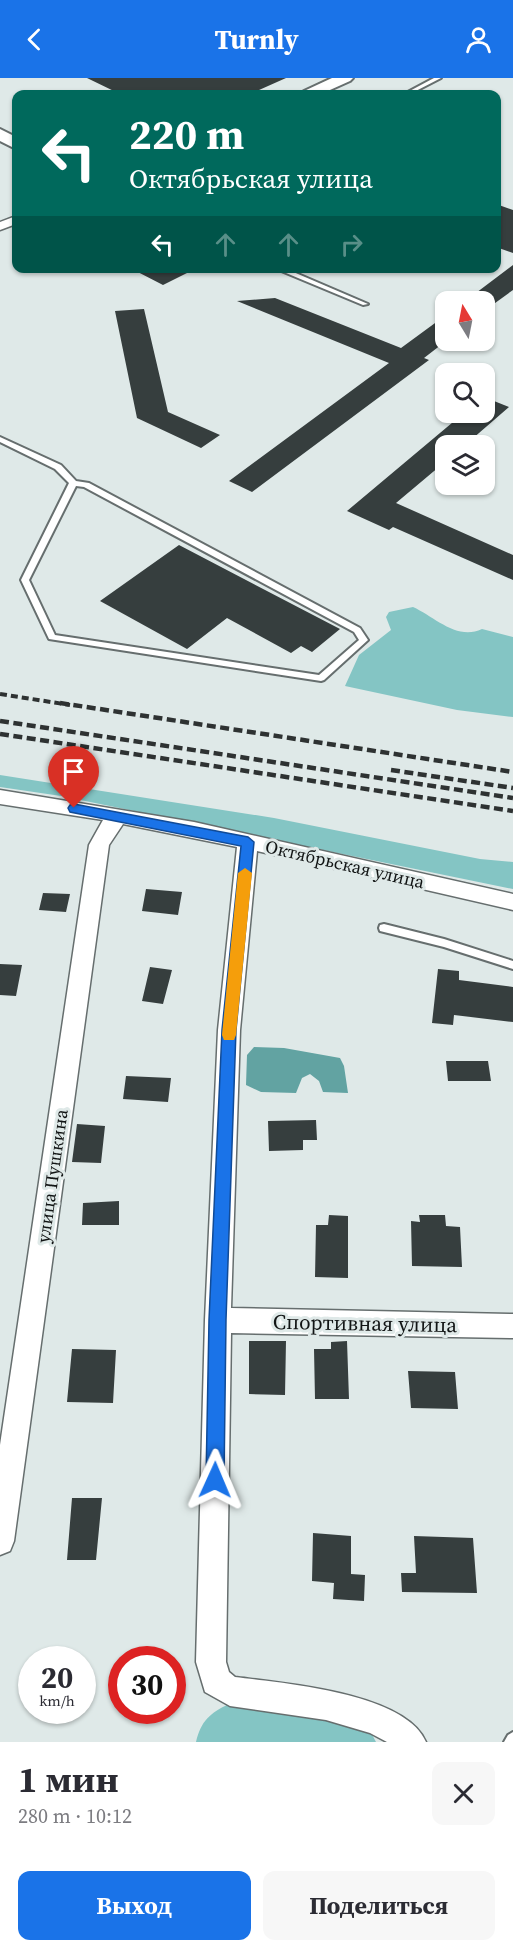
<!DOCTYPE html>
<html lang="ru">
<meta charset="utf-8">
<style>
:root{--surface:#fff;--page:#f7f7f7;--text:#2b2b33;--muted:#7c7c81;--accent:#1a73e8}
body{margin:0;font-family:"Source Serif 4",serif;background:var(--page);color:var(--text);height:100vh;display:flex;flex-direction:column;font-size:22px;white-space:nowrap}
*{box-sizing:border-box;margin:0}
p{font-size:20px;color:var(--muted)}
.icon{flex:none;width:33px;height:33px;fill:none;stroke:currentColor;stroke-width:2;stroke-linecap:round;stroke-linejoin:round}
.map{position:relative;height:1664px;overflow:hidden}
.side{display:flex;flex-direction:column;background:var(--surface);flex:1}
.side>*{flex:none}
.banner{position:absolute;left:12px;top:12px;width:489px;height:183px;border-radius:12px;box-shadow:0 2px 4px #0004;background:#00695c;color:#fff;overflow:hidden}
.needle{width:39px;rotate:350deg}
.buttons{position:absolute;left:435px;top:213px;display:grid;gap:12px}
.buttons a{display:grid;place-items:center;width:60px;height:60px;border-radius:12px;background:var(--surface);box-shadow:0 2px 4px #0004;font-size:30px}
.speed{position:absolute;left:18px;top:1568px;display:flex;gap:12px;font-size:30px;font-weight:700;text-align:center}
.speed>*{display:grid;place-content:center;width:78px;height:78px;border-radius:50%;background:var(--surface);box-shadow:0 2px 4px #0004;line-height:1}
.speed small{font-size:15px;font-weight:400}
.speed .limit{border:9px solid #d22;background:#fff;color:#111}
.pin{position:absolute;display:grid;place-items:center;width:51px;height:51px;color:#fff;margin:-62px -26px;border-radius:50% 50% 50% 0;rotate:-45deg;box-shadow:0 0 6px #0007}
.pin .icon{rotate:45deg}
.me{position:absolute;width:66px;margin:-33px;rotate:1deg;stroke-linejoin:round;filter:drop-shadow(0 0 4px #0008)}
.turn{display:flex;align-items:center;gap:21px;height:126px;padding:0 18px;font-size:27px}
.turn .icon{width:78px;height:78px;stroke-width:2.5}
.turn b{display:block;font-size:42px;line-height:51px}
.lanes{display:flex;align-items:center;height:57px;padding:0 18px;background:#0003;justify-content:center;gap:30px;direction:ltr}
.lanes .off{opacity:.35}
.round{display:grid;place-items:center;flex:none;width:63px;height:63px;border-radius:12px;background:var(--page)}
.head{display:flex;align-items:center;justify-content:space-between;height:102px;padding:0 18px}
h1{font-size:36px;font-weight:700;line-height:45px}
.action{display:flex;gap:12px;margin-top:auto;padding:12px 18px}
.action a{flex:1;height:69px;border-radius:12px;background:var(--accent);color:#fff;font-size:24px;font-weight:700;line-height:69px;text-align:center}
.action a+a{background:var(--page);color:var(--text)}
header{display:flex;justify-content:space-between;align-items:center;height:78px;padding:0 18px;background:var(--accent);color:#fff;font-size:27px;font-weight:700}
.map>svg:first-child{display:block}
.forest{fill:#84c5c4}
.water{fill:#62a3a2}
.building{fill:#363e3e}
.lines{fill:none;stroke-linecap:round;stroke-linejoin:round}
.lane-casing{stroke:#666e6e;stroke-width:4}
.street-casing{stroke:#666e6e;stroke-width:3}
.secondary-casing{stroke:#666e6e;stroke-width:4}
.lane{fill:#fff;fill-rule:evenodd}
.street{fill:#fff;fill-rule:evenodd}
.secondary{fill:#fff;fill-rule:evenodd}
.rail-far1{stroke:#2e3232;stroke-width:4;stroke-dasharray:7 4;stroke-linecap:butt}
.rail{stroke:#2e3232;stroke-width:4.5;stroke-dasharray:9 4.5;stroke-linecap:butt}
.route{fill:#1a73e8;stroke:#114b97;stroke-width:1.5}
.slow{fill:#f59e0b}
.labels{text-anchor:middle;dominant-baseline:central;stroke-width:6;stroke-linejoin:round;paint-order:stroke}
.street-label{font-size:18px;fill:#111414;stroke:#dfe9e8}
.near-street-label{font-size:21px;fill:#111414;stroke:#dfe9e8}
</style>
<header><svg class="icon" aria-label="back" viewBox="0 0 24 24"><path d="M15 5l-7 7 7 7"/></svg>Turnly<svg class="icon" aria-label="person" viewBox="0 0 24 24"><circle cx="12" cy="8" r="4"/><path d="M4 21q1-7 8-7t8 7"/></svg></header>
<div class="map">
<svg width="513" height="1664" viewBox="0 0 513 1664">
<rect width="100%" height="100%" fill="#dfe9e8"/>
<path class="forest" d="M413 529C435 539 457 563 482 551L513 559V639L457 632 345 608 359 577 391 552 386 539 389 534Z
M0 697 274 740 480 781 513 784V811L61 718 0 709Z
M229 1626 367 1647 376 1664H196C201 1643 210 1635 229 1626Z"/>
<path class="water" d="M254 969 284 970 340 980 344 988 348 1015 323 1014 319 1003 310 996 302 1000 296 1015 261 1014 246 1007 247 977Z"/>
<path class="building" d="M87 0H286L250 16H120Z
M496 126 513 132V175L496 169Z
M513 187V212L484 233V224H464Z
M130 190H197L163 207Z
M275 220 401 270 446 237V263L424 280 429 282 252 414 229 403 389 285 237 223Z
M144 231 168 334 220 357 201 370 137 340 115 233Z
M484 319 509 329 464 368H446V383L396 425 513 477V502L393 449 389 452 347 433 465 334H484Z
M179 467 340 551 312 574 301 568 291 575 227 540 187 571 100 523Z
M146 811 182 814 178 837 142 833Z
M43 815 70 816 66 834 39 832Z
M0 886 22 887 16 918 0 917Z
M150 889 172 892 163 926 142 923Z
M438 891 459 893V902L513 909V944L454 937 453 947 432 945Z
M446 983H488L491 1003H448Z
M126 998 171 1000 168 1024 123 1021Z
M316 1042 317 1062H303V1072L269 1073 268 1043Z
M77 1046 105 1048 101 1085 72 1084Z
M119 1123V1147H82L83 1125Z
M329 1137 348 1138V1200L315 1199 316 1147H328Z
M419 1137H445L446 1148 460 1149 462 1189 412 1188 411 1143 420 1144Z
M249 1263H286L285 1317 249 1316Z
M347 1263 349 1321H315L314 1271H331V1264Z
M72 1271 116 1272 113 1325 67 1324Z
M408 1293 455 1294 458 1331 411 1330Z
M72 1420H102L96 1482H67Z
M313 1455 351 1458V1496L365 1497 364 1523 333 1521 334 1505 312 1503Z
M414 1458 473 1460 477 1515 402 1514 401 1495H416Z"/>
<g class="lines">
<defs>
<path id="lane" d="M434 0H441L410 16H404Z
M274 190H284L368 226 363 227Z
M0 359 61 387 76 403 89 405 360 550 368 562 324 602 321 603 49 561 21 502 69 405 55 391 0 364ZM76 408 84 409 354 554 359 562 319 597 55 557 29 502Z
M384 846 444 861 513 883V891L444 869 380 853 379 850 380 847Z
M513 1654V1664H504L508 1657Z"/>
<path id="street" d="M16 138V146L0 152V144Z
M0 712 194 744 513 816V832L257 773 240 952 231 1230 513 1236V1260L231 1255 226 1584 229 1594 235 1599C283 1605 406 1615 426 1664H387L370 1655 326 1642 230 1628 205 1614 196 1584 205 1242 218 952 237 769 123 746 109 767 14 1463 10 1473 0 1477V1367L89 767 103 742 0 726Z"/>
<path id="secondary" d="M332 0H353L350 3 321 16H301L304 13Z
M0 51 16 59V71L0 63Z"/>
</defs>
<use href="#lane" class="lane-casing"/>
<use href="#street" class="street-casing"/>
<use href="#secondary" class="secondary-casing"/>
<use href="#lane" class="lane"/>
<use href="#street" class="street"/>
<use href="#secondary" class="secondary"/>
<path class="rail-far1" d="M0 616 70 627"/>
<path class="rail" d="M60 625 513 694
M0 643 513 720
M0 656 513 733
M391 692 513 710"/>
</g>
<path class="route" d="M74 726 248 759 254 764 236 952 226 1242 224 1402 221 1408 215 1411 208 1408 206 1402 209 1242 222 952 241 768 70 734 68 730 70 727Z"/>
<path class="slow" d="M245 790 252 795 236 957 234 962H224L222 957 238 795Z"/>
<g class="labels">
<g class="street-label">
<text transform="translate(345 786) rotate(13)">Октябрьская улица</text>
<text transform="translate(52 1098) rotate(-82)">улица Пушкина</text>
</g>
<g class="near-street-label">
<text transform="translate(365 1245) rotate(1)">Спортивная улица</text>
</g>
</g>
</svg>
<div class="buttons">
<a><svg class="needle" viewBox="-14 -14 28 28"><path d="M0-13l5 13h-10z" fill="#e53935"/><path d="M0 13l5-13h-10z" fill="#7c7c81"/></svg></a>
<a><svg class="icon" aria-label="search" viewBox="0 0 24 24"><circle cx="10" cy="10" r="6"/><path d="M15 15l6 6"/></svg></a>
<a><svg class="icon" aria-label="layers" viewBox="0 0 24 24"><path d="M12 4l9 5-9 5-9-5zM3 14l9 5 9-5"/></svg></a>
</div>
<div class="speed"><div>20<small>km/h</small></div><div class="limit">30</div></div>
<div class="pin" style="left:74px;top:730px;background:#d93025"><svg class="icon" aria-label="arrive" viewBox="0 0 24 24"><path d="M6 21V4h12l-3 4 3 4H6"/></svg></div>
<svg class="me" style="left:215px;top:1402px" viewBox="-20 -20 40 40"><path d="M0-17L14 15 0 8-14 15z" fill="#1a73e8" stroke="#fff" stroke-width="4"/></svg>
<div class="banner">
<div class="turn"><svg class="icon" aria-label="left" viewBox="0 0 24 24"><path d="M17 20v-9H6M10 6l-5 5 5 5"/></svg><div><b>220 m</b>Октябрьская улица</div></div>
<div class="lanes"><svg class="icon" aria-label="left" viewBox="0 0 24 24"><path d="M17 20v-9H6M10 6l-5 5 5 5"/></svg><svg class="icon off" aria-label="ahead" viewBox="0 0 24 24"><path d="M12 20V5M6 11l6-6 6 6"/></svg><svg class="icon off" aria-label="ahead" viewBox="0 0 24 24"><path d="M12 20V5M6 11l6-6 6 6"/></svg><svg class="icon off" aria-label="right" viewBox="0 0 24 24"><path d="M7 20v-9h11M14 6l5 5-5 5"/></svg></div>
</div>
</div>
<section class="side">
<div class="head"><div><h1>1 мин</h1><p>280 m · 10:12</p></div><a class="round"><svg class="icon" aria-label="close" viewBox="0 0 24 24"><path d="M6 6l12 12M18 6L6 18"/></svg></a></div>
<div class="action"><a>Выход</a><a>Поделиться</a></div>
</section>
